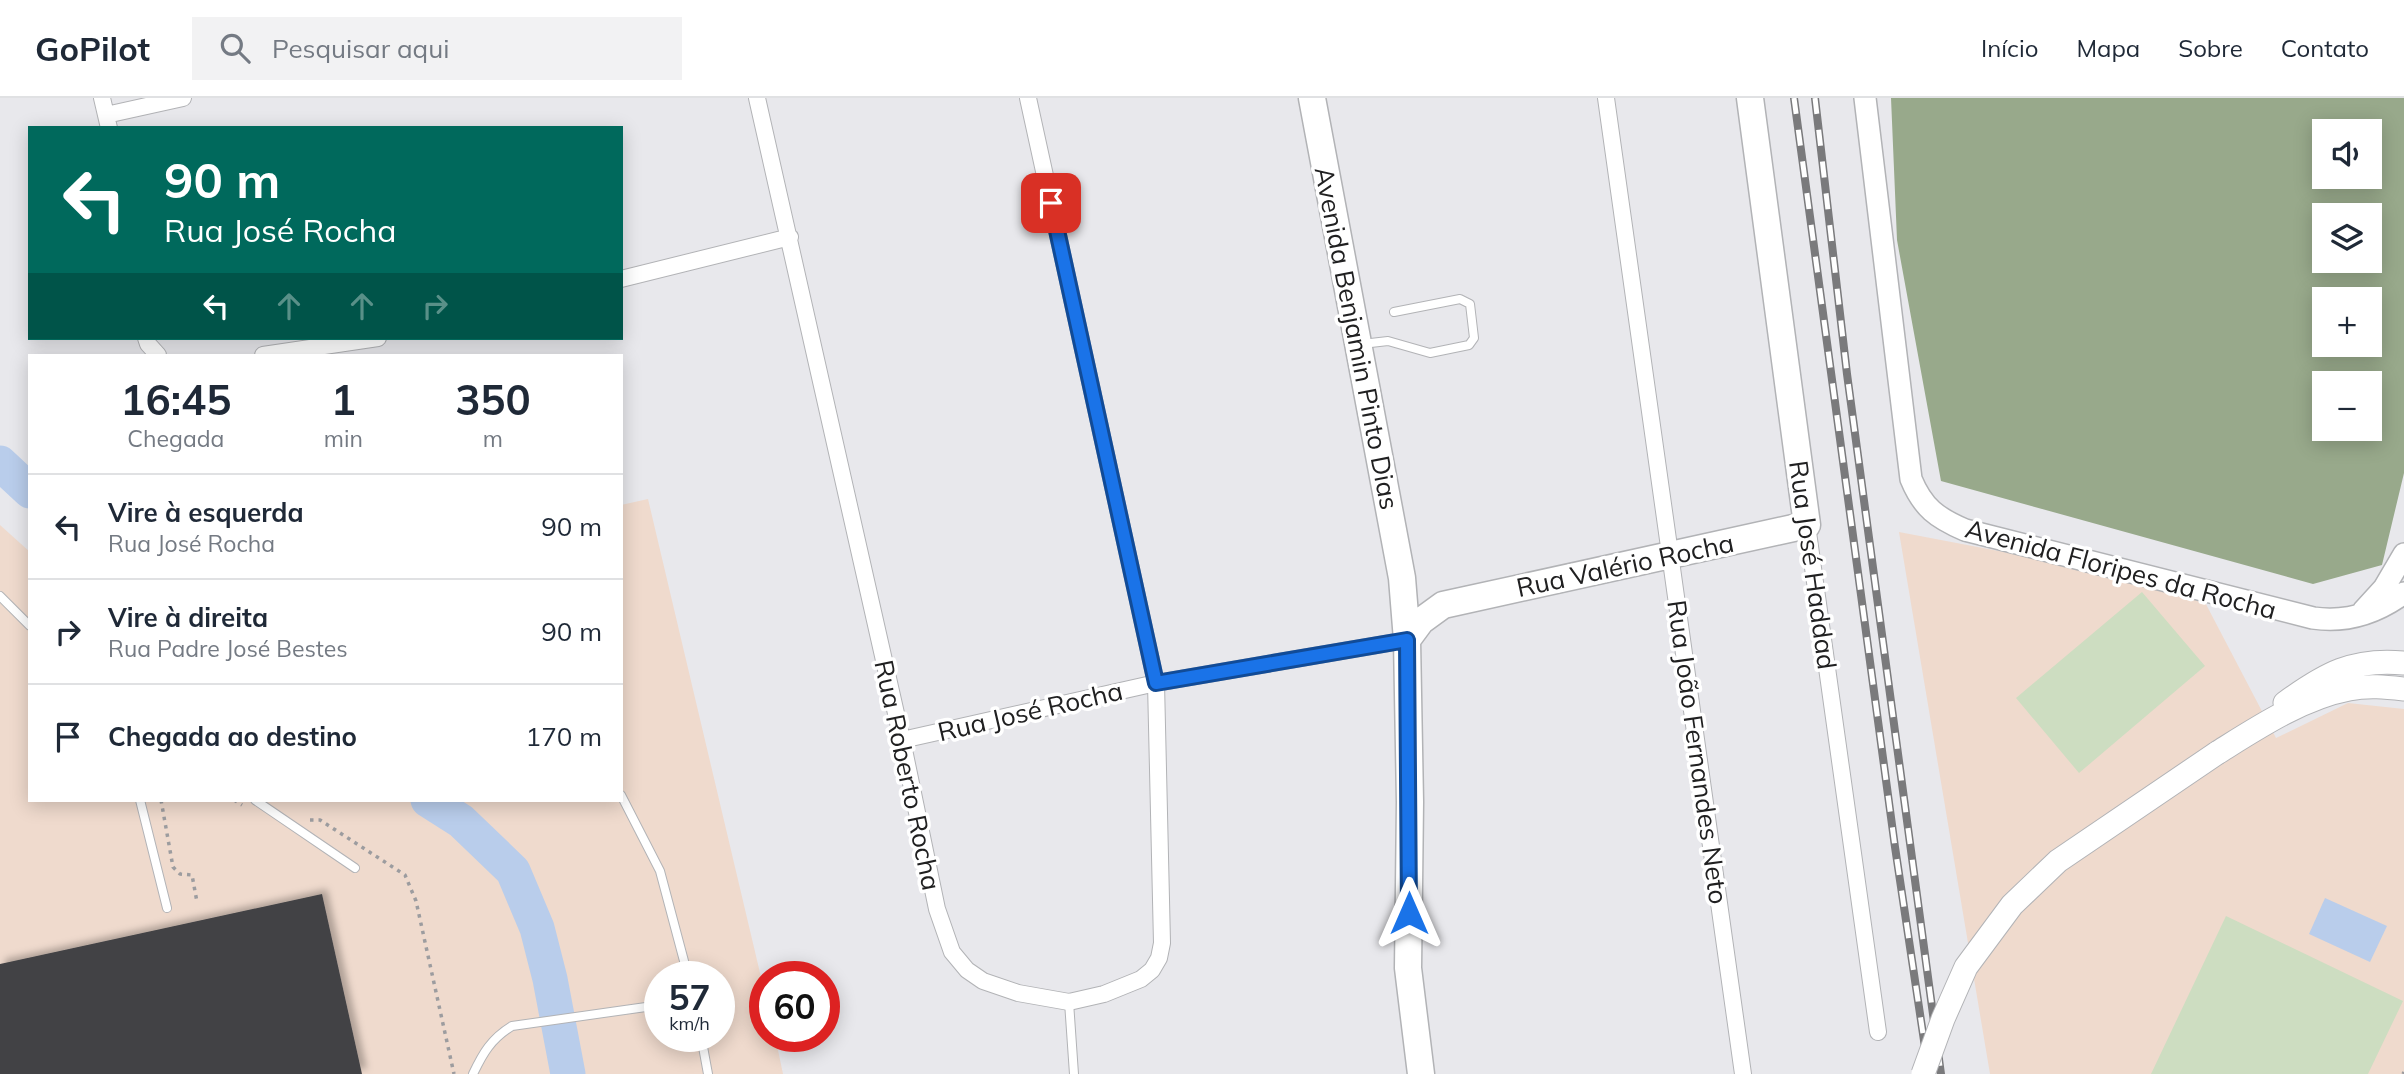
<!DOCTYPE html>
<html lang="pt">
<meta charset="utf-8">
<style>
:root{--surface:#fff;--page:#f2f2f3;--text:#1f2937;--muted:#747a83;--line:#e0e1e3}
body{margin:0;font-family:Mulish,sans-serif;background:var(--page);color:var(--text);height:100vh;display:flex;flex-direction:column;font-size:26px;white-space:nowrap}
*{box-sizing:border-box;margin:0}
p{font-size:23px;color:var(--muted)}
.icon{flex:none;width:38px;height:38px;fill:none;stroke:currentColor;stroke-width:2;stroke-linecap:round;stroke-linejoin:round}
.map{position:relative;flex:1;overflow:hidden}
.drawer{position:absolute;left:28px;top:256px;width:595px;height:448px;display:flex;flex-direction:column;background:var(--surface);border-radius:0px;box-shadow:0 4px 18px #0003}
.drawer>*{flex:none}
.guide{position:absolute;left:28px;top:28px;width:595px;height:214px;border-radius:0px;box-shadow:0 4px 18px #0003;background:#00695c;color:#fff;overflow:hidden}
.buttons{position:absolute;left:2312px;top:21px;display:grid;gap:14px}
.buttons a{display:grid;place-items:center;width:70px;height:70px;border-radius:0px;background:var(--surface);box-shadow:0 4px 18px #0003;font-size:35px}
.speed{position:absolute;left:644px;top:863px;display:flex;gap:14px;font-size:35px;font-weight:700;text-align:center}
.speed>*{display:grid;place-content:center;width:91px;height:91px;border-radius:50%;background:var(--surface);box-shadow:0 4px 18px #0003;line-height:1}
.speed small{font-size:18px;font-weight:400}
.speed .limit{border:10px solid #d22;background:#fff;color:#111}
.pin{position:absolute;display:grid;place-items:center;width:60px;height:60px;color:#fff;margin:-30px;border-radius:14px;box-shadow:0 4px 10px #0006}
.me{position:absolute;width:77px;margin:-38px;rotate:0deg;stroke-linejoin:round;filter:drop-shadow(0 0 5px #0008)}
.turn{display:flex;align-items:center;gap:24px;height:147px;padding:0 21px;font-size:32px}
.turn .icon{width:91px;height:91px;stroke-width:2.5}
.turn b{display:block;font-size:49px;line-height:60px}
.lanes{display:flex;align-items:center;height:66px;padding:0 21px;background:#0003;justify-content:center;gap:35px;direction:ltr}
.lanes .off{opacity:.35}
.eta{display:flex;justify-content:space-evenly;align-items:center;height:119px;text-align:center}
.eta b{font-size:42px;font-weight:700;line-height:49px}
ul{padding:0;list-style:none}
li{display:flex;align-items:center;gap:21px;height:105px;padding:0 21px;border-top:2px solid var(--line)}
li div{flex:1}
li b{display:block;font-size:26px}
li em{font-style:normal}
header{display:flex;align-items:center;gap:42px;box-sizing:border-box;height:98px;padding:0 35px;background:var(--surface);border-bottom:2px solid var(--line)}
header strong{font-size:33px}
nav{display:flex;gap:38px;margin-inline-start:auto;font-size:24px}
.search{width:490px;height:63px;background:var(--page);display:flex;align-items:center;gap:18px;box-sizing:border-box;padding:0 24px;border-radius:0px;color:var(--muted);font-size:26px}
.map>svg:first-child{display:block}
.industrial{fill:#efdacd;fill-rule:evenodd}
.green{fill:#cdddc1}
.forest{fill:#98a98b;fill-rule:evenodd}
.water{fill:#b9cdeb}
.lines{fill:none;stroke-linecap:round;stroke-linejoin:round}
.river{stroke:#b9cdeb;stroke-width:35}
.building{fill:#424245;filter:url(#shadow)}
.service-casing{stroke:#b2b3b6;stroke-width:10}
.minor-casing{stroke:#b2b3b6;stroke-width:18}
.tertiary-casing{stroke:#b2b3b6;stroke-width:24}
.secondary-casing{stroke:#b2b3b6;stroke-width:25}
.primary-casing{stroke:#b2b3b6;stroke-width:29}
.path{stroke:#9c9c9f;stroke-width:3.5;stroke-dasharray:3.5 5;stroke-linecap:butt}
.service{stroke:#fff;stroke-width:8}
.minor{stroke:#fff;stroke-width:16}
.tertiary{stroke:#fff;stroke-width:21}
.secondary{stroke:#fff;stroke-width:23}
.primary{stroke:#fff;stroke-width:26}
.rail-casing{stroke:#7a7a7c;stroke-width:8}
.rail{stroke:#fff;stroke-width:5;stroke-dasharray:16;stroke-linecap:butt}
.secondary-bridge-casing{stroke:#b2b3b6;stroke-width:25;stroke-linecap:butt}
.secondary-bridge{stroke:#fff;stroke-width:23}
.route-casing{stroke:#114b97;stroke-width:18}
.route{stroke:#1a73e8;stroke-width:12}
.labels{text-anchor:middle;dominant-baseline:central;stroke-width:7;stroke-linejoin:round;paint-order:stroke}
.street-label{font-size:26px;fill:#202021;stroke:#fff}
</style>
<header>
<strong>GoPilot</strong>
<div class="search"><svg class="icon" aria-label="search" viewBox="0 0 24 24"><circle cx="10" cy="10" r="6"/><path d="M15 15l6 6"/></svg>Pesquisar aqui</div>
<nav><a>Início</a><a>Mapa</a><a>Sobre</a><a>Contato</a></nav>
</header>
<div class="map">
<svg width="2404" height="976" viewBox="0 0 2404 976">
<defs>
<filter id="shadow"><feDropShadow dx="5" dy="-5" stdDeviation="3.5" flood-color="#0004"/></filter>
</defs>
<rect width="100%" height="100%" fill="#e8e8ec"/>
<path class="industrial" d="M648 401 765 896V938H775L783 976H0V427L30 454V702H621V407ZM660 878H719V938H660Z
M1899 434 2198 491 2276 640 2348 605 2404 611V976H1990Z"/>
<path class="green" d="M2142 494 2205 568 2079 675 2016 600Z
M2226 818 2403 903 2368 976H2151Z"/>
<path class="forest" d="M1891 0H2404V375L2382 467 2313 486 1941 383 1897 142ZM2324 33H2370V79H2324ZM2324 117H2370V163H2324ZM2324 201H2370V247H2324ZM2324 285H2370V331H2324Z"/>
<path class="water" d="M2325 800 2387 828 2370 864 2309 836Z"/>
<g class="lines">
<path class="river" d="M0 365 30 393
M428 702 461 723 513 773 537 830 550 881 568 976"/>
</g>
<path class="building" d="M322 796 362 976H0V866Z"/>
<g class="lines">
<defs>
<path id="service" d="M1362 246 1388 243 1430 255 1469 247 1474 240 1470 206 1460 201 1394 214
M0 498 30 528
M621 697 660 773 688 878
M140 702 167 810
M255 702 355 770
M1069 904 1074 976
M701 938 708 976
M473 976C483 955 491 941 512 928L660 907"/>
<path id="minor" d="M102 0 109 30
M757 0 902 642 937 811 952 854 967 872 983 883 1018 895 1069 904 1104 896 1141 881 1152 872 1159 860 1162 845 1156 585 1028 0
M1606 0 1743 976
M106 17 183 0
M621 181 790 139
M146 240 148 246 158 257
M263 257 378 240
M1807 427 1878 934
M902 642 1156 585 1407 542"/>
<path id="tertiary" d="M1865 0 1911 381C1923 410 1937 420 1965 432L2313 520C2347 525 2377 515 2404 495
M2363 513 2384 490 2404 456"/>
<path id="secondary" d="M2285 605C2325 576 2353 560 2404 565
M2217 655C2257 630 2302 600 2349 591 2368 587 2386 589 2404 591"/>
<path id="primary" d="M1312 0 1402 480 1407 542 1410 704 1408 870 1421 976
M1407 542 1421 523 1443 507 1807 427 1750 0"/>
</defs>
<use href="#service" class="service-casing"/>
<use href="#minor" class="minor-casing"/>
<use href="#tertiary" class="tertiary-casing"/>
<use href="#secondary" class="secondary-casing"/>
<use href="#primary" class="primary-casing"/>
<path class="path" d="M161 702 173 769 180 776 192 777 197 804
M234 702 242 707
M310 722H320L405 777 416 803 454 976
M2403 976 2404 974"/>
<use href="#service" class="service"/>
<use href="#minor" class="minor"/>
<use href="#tertiary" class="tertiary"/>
<use href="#secondary" class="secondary"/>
<use href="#primary" class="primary"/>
<defs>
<path id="rail" d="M1794 0 1895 749 1929 976
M1815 0 1847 276 1941 976"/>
</defs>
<use href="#rail" class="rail-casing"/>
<use href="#rail" class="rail"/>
<defs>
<path id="secondary-bridge" d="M1923 976 1943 921 1966 869 2012 807 2058 763 2217 655"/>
</defs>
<use href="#secondary-bridge" class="secondary-bridge-casing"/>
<use href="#secondary-bridge" class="secondary-bridge"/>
</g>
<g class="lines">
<defs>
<path id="route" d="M1051 105 1156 585 1407 542 1409 815"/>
</defs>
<use href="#route" class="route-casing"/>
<use href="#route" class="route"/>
</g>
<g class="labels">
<g class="street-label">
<text transform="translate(1357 240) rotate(79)">Avenida Benjamin Pinto Dias</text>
<text transform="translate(1625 467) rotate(-12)">Rua Valério Rocha</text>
<text transform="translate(1813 467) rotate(82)">Rua José Haddad</text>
<text transform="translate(2121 471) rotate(15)">Avenida Floripes da Rocha</text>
<text transform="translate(1030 613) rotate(-13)">Rua José Rocha</text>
<text transform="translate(1698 654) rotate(82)">Rua João Fernandes Neto</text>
<text transform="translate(908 677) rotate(78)">Rua Roberto Rocha</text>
</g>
</g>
</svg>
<div class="buttons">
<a><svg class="icon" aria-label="sound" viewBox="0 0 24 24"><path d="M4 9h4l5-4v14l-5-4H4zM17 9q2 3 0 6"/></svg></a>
<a><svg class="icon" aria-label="layers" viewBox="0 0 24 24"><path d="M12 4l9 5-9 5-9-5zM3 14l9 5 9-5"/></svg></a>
<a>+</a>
<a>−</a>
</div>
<div class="speed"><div>57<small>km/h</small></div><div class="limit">60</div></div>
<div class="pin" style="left:1051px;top:105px;background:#d93025"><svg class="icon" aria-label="arrive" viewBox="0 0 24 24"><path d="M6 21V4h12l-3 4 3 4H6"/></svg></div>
<svg class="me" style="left:1409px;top:815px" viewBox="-20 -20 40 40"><path d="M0-17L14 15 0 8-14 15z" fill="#1a73e8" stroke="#fff" stroke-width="4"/></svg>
<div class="guide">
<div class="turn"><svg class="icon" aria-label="left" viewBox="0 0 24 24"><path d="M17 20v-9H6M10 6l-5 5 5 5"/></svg><div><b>90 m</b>Rua José Rocha</div></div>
<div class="lanes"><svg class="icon" aria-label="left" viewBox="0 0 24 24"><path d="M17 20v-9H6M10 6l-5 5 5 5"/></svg><svg class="icon off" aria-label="ahead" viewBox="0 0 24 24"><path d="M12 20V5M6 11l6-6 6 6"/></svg><svg class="icon off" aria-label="ahead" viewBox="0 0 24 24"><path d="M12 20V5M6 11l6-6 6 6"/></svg><svg class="icon off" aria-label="right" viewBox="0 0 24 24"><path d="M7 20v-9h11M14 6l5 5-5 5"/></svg></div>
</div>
<section class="drawer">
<div class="eta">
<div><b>16:45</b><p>Chegada</p></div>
<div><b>1</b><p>min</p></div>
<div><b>350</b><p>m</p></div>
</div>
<ul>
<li><svg class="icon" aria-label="left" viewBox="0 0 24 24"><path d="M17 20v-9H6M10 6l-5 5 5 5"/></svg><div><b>Vire à esquerda</b><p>Rua José Rocha</p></div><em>90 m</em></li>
<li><svg class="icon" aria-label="right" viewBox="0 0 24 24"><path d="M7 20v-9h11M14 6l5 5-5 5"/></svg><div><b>Vire à direita</b><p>Rua Padre José Bestes</p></div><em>90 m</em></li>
<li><svg class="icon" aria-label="arrive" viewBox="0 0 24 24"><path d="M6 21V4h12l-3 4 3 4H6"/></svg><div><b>Chegada ao destino</b></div><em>170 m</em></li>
</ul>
</section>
</div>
